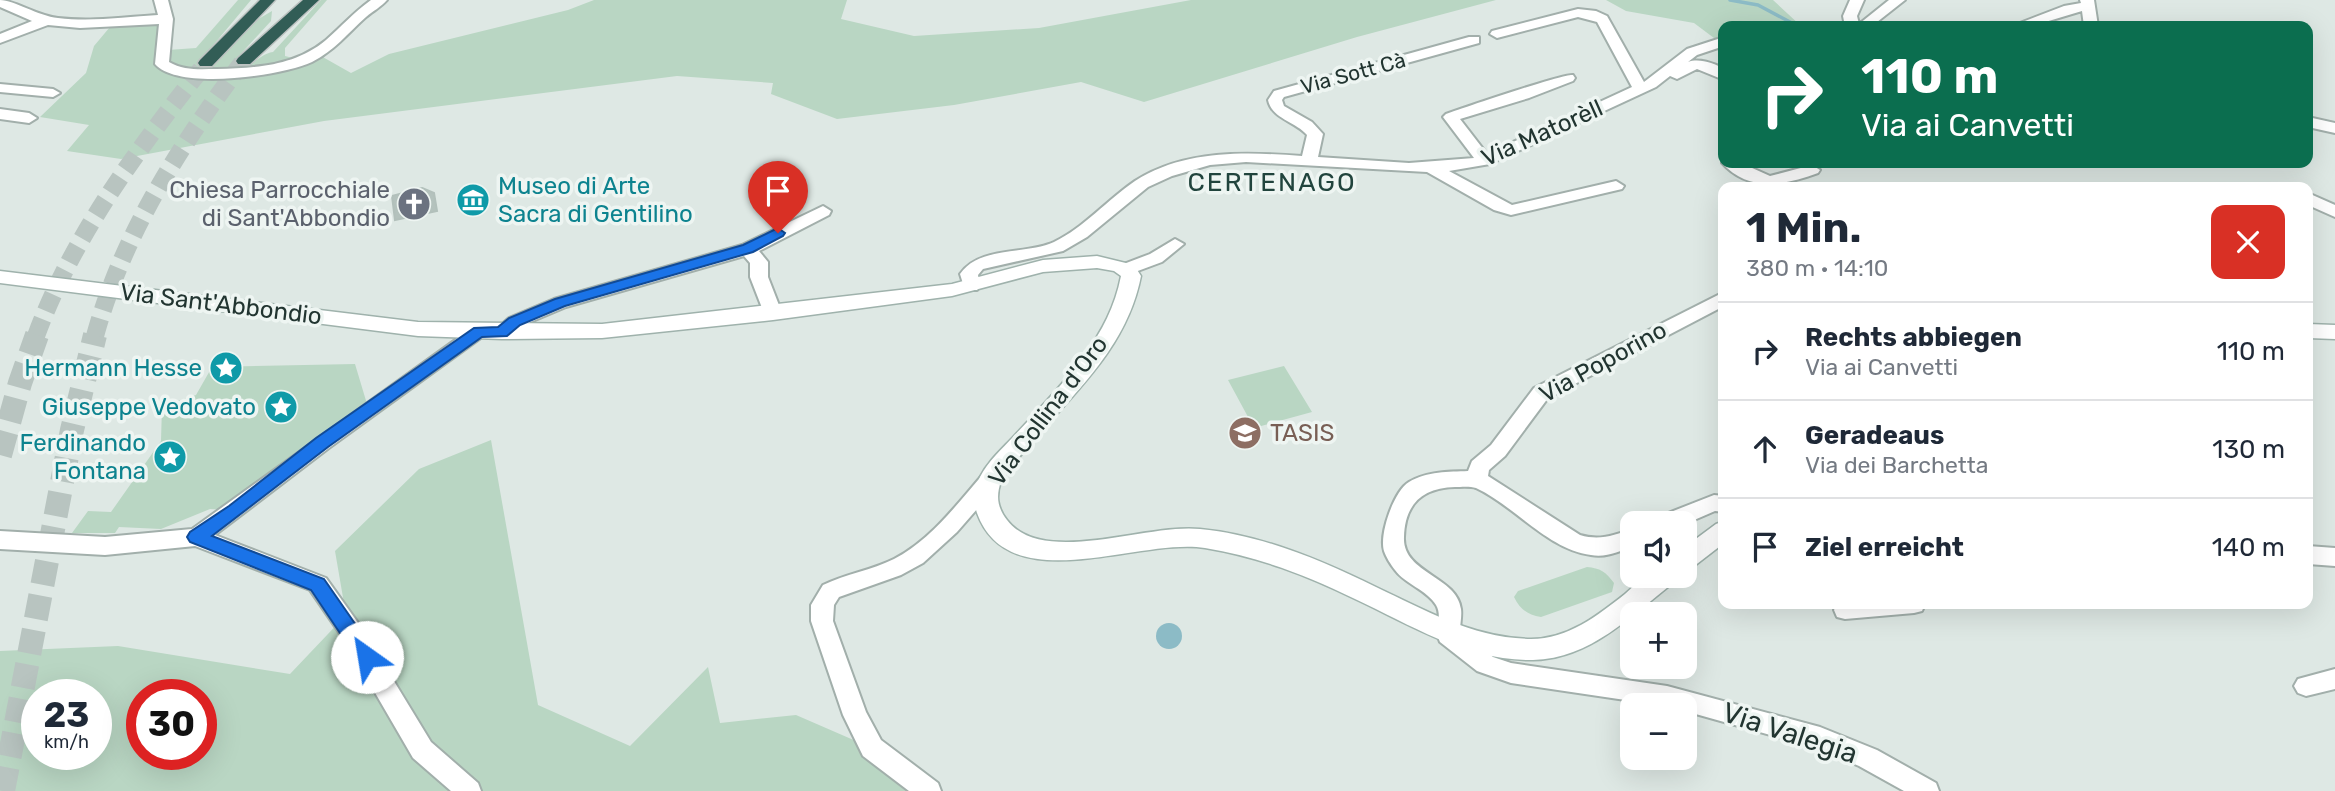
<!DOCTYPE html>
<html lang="de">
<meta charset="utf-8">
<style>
:root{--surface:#fff;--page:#f6f6f7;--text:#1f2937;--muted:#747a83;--line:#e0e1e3}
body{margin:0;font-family:Rubik,sans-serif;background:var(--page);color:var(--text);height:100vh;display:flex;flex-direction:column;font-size:26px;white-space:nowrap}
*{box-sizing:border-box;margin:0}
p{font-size:23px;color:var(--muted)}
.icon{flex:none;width:38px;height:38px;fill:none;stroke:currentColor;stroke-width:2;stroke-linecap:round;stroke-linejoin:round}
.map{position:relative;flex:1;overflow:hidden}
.panel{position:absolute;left:1718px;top:182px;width:595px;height:427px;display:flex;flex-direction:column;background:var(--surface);border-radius:14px;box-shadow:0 7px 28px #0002}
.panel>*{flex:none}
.guide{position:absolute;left:1718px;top:21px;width:595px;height:147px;border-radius:14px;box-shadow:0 7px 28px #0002;background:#0b6e4f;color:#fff;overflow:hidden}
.tools{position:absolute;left:1620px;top:511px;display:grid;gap:14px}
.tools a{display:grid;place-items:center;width:77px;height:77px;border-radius:14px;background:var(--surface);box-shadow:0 7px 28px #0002;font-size:35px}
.speed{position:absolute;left:21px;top:679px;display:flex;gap:14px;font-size:35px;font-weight:700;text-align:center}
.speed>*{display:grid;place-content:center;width:91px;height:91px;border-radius:50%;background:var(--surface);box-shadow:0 7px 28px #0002;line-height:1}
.speed small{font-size:18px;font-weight:400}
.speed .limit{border:10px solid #d22;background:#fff;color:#111}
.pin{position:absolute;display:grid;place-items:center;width:60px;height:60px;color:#fff;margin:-72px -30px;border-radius:50% 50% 50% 0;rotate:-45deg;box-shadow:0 0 7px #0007}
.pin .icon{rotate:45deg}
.me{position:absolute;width:77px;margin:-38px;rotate:328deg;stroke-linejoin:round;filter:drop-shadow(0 0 5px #0008)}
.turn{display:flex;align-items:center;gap:24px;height:147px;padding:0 28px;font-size:32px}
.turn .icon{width:91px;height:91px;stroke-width:2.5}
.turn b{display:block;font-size:49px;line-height:60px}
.round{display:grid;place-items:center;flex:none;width:74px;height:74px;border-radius:14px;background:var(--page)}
.headline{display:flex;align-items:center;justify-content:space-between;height:119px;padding:0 28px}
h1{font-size:42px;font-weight:700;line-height:52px}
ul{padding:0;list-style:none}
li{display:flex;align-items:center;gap:21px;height:98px;padding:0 28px;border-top:2px solid var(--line)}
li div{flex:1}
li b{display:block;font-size:26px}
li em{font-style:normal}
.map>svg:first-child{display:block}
.green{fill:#b9d6c3;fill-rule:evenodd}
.water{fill:#8cbbc6}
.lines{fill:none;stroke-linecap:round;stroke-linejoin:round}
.stream{stroke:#8cbbc6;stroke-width:3.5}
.building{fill:#b4c2bd;stroke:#b2c0bb;stroke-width:2}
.highway-tunnel-far1{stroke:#b8c4c0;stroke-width:18;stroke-dasharray:18 9;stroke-linecap:butt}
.highway-tunnel{stroke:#b8c4c0;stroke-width:24;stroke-dasharray:24 11;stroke-linecap:butt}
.street-casing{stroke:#a2afab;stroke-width:4}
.secondary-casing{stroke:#9fb2ac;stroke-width:3}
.highway-casing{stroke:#bdc2c1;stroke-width:3}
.street{fill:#fff;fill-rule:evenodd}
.secondary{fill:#fff;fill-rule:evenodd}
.highway{fill:#325d56;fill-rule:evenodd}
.route{fill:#1a73e8;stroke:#114b97;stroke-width:2}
.labels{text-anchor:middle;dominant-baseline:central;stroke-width:7;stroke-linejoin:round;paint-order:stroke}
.far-street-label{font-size:21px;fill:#223531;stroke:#eef5f2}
.street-label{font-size:24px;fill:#223531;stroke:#eef5f2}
.culture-label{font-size:24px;fill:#0d838f;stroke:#eef5f2;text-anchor:end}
.worship-label{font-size:24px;fill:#5b616d;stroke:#eef5f2;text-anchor:end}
.education-label{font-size:24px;fill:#785e54;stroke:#eef5f2;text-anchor:start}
.neighbourhood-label{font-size:26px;letter-spacing:2px;fill:#21443d;stroke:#eef5f2}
.near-street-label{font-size:28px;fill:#223531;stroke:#eef5f2}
</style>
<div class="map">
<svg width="2335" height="791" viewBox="0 0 2335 791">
<rect width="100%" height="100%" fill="#dee8e4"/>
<path class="green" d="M238 0H251L200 61 218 59 255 21 272 11 271 21 237 58 240 65C254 66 260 54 273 52L321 0H327L285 48V56L297 59C258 69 210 79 171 64L168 50 196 48Z
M594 0H847L841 19 914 36 1039 28 1191 0H1496L1357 37 1144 102 1081 82 954 105 837 119 771 94 773 83 677 76 324 121 121 159 67 151 89 125 40 117 86 73 94 46 115 21 159 23 155 61 160 69 174 75 243 76 321 56 351 73 389 54 568 10Z
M1606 0H1773L1801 26H1724V41H1718L1694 23 1626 11Z
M355 364 367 404 231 510 210 509 161 529 119 527 115 533H72L88 511 111 512 161 441 162 406 196 395 212 367Z
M1284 366 1312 412 1254 428 1228 380Z
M491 440 538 705 630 746 708 667 720 723 796 715 872 748 918 791H0V651L118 646 290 674 346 615 335 551 419 469ZM37 695H96V754H37ZM142 695H201V754H142Z
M1587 567C1600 568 1606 572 1614 583L1612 592 1541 617C1527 615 1520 609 1514 597L1518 591Z"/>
<path class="water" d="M1156 636a13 13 0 1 1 26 0a13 13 0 1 1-26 0Z"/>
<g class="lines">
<path class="stream" d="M1730 0 1758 5 1790 22"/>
</g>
<path class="building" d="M422 188 434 193 437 211 395 220 392 196Z"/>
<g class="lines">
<path class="highway-tunnel-far1" d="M36 336C73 235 140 146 206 63
M95 336C123 234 179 147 242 63"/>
<path class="highway-tunnel" d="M0 455 20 383 37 335
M3 791 72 430 95 335"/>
<defs>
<path id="street" d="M0 0C14 0 38 16 58 18 91 22 125 17 158 15L154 0H168L173 19 169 62C184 71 201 69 217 69 256 68 295 66 326 40 341 27 354 12 371 0H387C381 7 373 11 366 17 348 33 334 51 312 62 282 76 178 91 155 64L159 24 80 28 48 25 0 43V34L32 21 0 7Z
M1850 0H1864L1857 16 1859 24 1889 0H1905L1872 26H1845L1843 16Z
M2080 0H2094L2098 26H2084L2082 11 2032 26H2012L2064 6 2081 3Z
M1578 9 1596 11 1607 16 1644 82 1687 49 1724 37V46L1697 55 1688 62C1699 58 1714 63 1724 69V80L1697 69 1677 79 1670 76 1656 87 1490 164 1449 171 1512 205 1616 181 1624 186 1622 189 1511 215 1494 210 1427 172 1246 162 1210 165 1172 176 1148 187 1087 237 1063 251 983 269 978 275 980 286 977 290H965L960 274C979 246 1025 255 1054 242 1085 227 1107 200 1135 181 1185 149 1247 152 1302 156L1307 135C1295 121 1272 119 1268 100L1274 91 1469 37H1479V43L1284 97 1282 100 1284 106 1312 122 1323 134 1318 157 1409 163 1474 158 1443 117 1446 114C1463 108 1565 73 1573 75L1575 78 1573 81 1529 98 1460 119 1487 154 1632 87 1597 22 1578 17 1497 38 1490 34 1492 31Z
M0 84 53 89 60 93 53 97 0 92Z
M0 109 29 113 37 118 29 123 0 119Z
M2308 117 2335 123V133L2308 127Z
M1724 161V163H1741L1770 176 1812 165 1820 170 1818 173C1785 185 1749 193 1722 163Z
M2308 193 2335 205V217L2308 205Z
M823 206 831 211 829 215 759 251 768 262V277L782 313 779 317H767L764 313 750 277V263L744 256 566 307 521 326 508 336H496L493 332 509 318 554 299 742 245Z
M1175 239 1184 244 1162 262 1127 275 1118 269 1121 265 1150 254Z
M1724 292V306L1548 398 1505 456 1489 470 1488 476 1580 535C1600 541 1614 535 1633 529V546C1620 551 1606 558 1591 555 1547 549 1515 506 1476 488 1470 486 1461 487 1455 487 1423 488 1405 503 1404 537 1402 573 1457 576 1461 609 1462 616 1460 624 1460 631L1493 657 1511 663 1667 686 1820 727 1877 750 1936 783 1939 791H1904L1859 766 1817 748 1685 711V705H1659L1511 683 1477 671 1440 642C1434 630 1443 616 1436 605 1427 590 1405 584 1395 570 1391 565 1386 557 1384 551 1379 534 1394 491 1409 482 1427 471 1449 472 1468 471L1472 461 1491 445 1534 388Z
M479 325 485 327 488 331 485 335 329 448 215 535 326 578 361 627 431 742 478 783 481 791H451L413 758 345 641 310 590 195 546 105 555 0 549V531L105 537 192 529 473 327Z
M991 471 998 473 1001 479 998 485 957 532 923 563 901 575 839 597 834 605 833 621 866 712 881 740 938 783 941 791H909L863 756 843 715 811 621V605L823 585C846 574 872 570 894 559 931 540 957 504 984 473Z
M1714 495 1724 496V512L1715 511 1685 524 1654 523 1658 517Z
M2308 546 2335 548V566L2308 564Z
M1837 604H1925L1922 611 1914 613 1845 619 1837 617 1834 610Z
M2335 669V689L2306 696 2298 693 2294 686 2298 679Z"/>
<path id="secondary" d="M1097 256 1134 265 1141 276C1124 363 1049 412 1001 481 996 496 997 507 1007 520 1043 567 1147 523 1200 529 1262 535 1321 560 1376 587 1427 611 1473 638 1531 639 1568 639 1597 616 1625 594 1632 588 1642 577 1650 576 1658 574 1668 576 1677 576L1673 583C1632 615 1590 659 1533 660 1467 661 1413 626 1355 599 1306 575 1259 557 1205 548 1140 537 1009 601 977 513 973 502 975 488 980 477 988 461 1002 449 1014 436 1038 410 1063 385 1084 356 1102 331 1115 307 1121 276L1114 271 1097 268 1043 272 952 296 773 320 602 338 502 339 418 336 0 283V271L418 322 602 324 952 284 1043 260Z
M2308 324 2335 325V339L2308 338Z
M1724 521V543L1693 567 1685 569V547L1716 524Z"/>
<path id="highway" d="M260 0H275L212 66H200L198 63 200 60Z
M303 0H319L250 64H238L236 61 238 58Z"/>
</defs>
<use href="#street" class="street-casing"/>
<use href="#secondary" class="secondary-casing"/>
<use href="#highway" class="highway-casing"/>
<use href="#street" class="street"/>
<use href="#secondary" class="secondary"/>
<use href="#highway" class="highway"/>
</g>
<path class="route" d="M778 228 785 233 783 236 753 252 565 306 520 325 507 336 482 337 328 447 212 536 324 579 374 651 377 657 374 663 367 665 360 663 311 590 190 542 187 537 190 532 229 506 316 438 474 328 498 327 509 318 555 299 743 245Z"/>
<defs>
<symbol id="museum-disc" viewBox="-11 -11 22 22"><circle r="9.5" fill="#0f9aa8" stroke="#eef5f2"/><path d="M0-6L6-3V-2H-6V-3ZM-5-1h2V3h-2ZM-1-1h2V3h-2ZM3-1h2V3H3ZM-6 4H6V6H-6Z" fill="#fff"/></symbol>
<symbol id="church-disc" viewBox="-11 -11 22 22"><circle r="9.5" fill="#6b7280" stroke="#eef5f2"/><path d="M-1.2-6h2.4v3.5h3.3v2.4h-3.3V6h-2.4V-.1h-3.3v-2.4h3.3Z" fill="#fff"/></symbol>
<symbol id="sight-disc" viewBox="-11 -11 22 22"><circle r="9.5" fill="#0f9aa8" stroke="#eef5f2"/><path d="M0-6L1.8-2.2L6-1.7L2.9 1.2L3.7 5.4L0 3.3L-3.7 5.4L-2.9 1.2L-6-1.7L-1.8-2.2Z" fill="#fff"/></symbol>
<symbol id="school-disc" viewBox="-11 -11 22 22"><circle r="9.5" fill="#8d6e63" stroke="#eef5f2"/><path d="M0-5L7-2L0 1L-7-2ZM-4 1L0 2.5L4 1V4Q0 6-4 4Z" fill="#fff"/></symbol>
</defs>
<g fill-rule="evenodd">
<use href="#museum-disc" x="454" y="181" width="38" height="38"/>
<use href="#church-disc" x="395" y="185" width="38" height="38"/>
<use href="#sight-disc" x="207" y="349" width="38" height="38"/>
<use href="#sight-disc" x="262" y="388" width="38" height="38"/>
<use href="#school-disc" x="1226" y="414" width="38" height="38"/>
<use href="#sight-disc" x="151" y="438" width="38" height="38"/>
</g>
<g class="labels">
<g class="far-street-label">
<text transform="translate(1353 73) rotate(-15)">Via Sott Cà</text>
</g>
<g class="street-label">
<text transform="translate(1542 133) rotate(-24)">Via Matorèll</text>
<text transform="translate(221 304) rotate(7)">Via Sant'Abbondio</text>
<text transform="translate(1603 362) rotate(-29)">Via Poporino</text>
<text transform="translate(1048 411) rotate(-53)">Via Collina d'Oro</text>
</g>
<g class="culture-label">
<text x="498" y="186" text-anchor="start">Museo di Arte<tspan x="498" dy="28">Sacra di Gentilino</tspan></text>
<text x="202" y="368">Hermann Hesse</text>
<text x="256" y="407">Giuseppe Vedovato</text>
<text x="146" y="443">Ferdinando<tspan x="146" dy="28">Fontana</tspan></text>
</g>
<g class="worship-label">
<text x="390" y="190">Chiesa Parrocchiale<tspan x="390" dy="28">di Sant'Abbondio</tspan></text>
</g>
<g class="education-label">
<text x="1270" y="433">TASIS</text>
</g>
<g class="neighbourhood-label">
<text x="1272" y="182">CERTENAGO</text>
</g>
<g class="near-street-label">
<text transform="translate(1790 733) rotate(18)">Via Valegia</text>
</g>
</g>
</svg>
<div class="tools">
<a><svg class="icon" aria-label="sound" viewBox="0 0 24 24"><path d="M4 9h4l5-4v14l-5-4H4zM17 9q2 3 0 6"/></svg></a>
<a>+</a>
<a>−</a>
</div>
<div class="speed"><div>23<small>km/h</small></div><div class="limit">30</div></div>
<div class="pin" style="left:778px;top:233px;background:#d93025"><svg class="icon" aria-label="arrive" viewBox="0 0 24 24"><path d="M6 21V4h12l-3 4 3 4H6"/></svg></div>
<svg class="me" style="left:367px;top:657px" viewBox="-20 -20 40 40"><circle r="19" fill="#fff"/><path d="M0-13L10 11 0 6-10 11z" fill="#1a73e8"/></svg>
<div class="guide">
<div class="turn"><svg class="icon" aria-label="right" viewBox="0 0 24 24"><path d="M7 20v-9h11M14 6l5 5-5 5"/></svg><div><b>110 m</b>Via ai Canvetti</div></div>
</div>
<section class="panel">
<div class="headline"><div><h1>1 Min.</h1><p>380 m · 14:10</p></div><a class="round" style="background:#d93025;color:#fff"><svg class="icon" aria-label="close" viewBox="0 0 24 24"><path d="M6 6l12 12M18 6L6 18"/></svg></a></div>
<ul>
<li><svg class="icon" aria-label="right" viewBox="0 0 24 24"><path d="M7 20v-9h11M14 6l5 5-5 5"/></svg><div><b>Rechts abbiegen</b><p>Via ai Canvetti</p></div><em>110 m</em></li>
<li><svg class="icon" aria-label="ahead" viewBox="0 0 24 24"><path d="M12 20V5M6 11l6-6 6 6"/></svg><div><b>Geradeaus</b><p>Via dei Barchetta</p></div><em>130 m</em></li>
<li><svg class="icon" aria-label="arrive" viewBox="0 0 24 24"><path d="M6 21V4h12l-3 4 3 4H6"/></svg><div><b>Ziel erreicht</b></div><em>140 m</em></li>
</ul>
</section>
</div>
